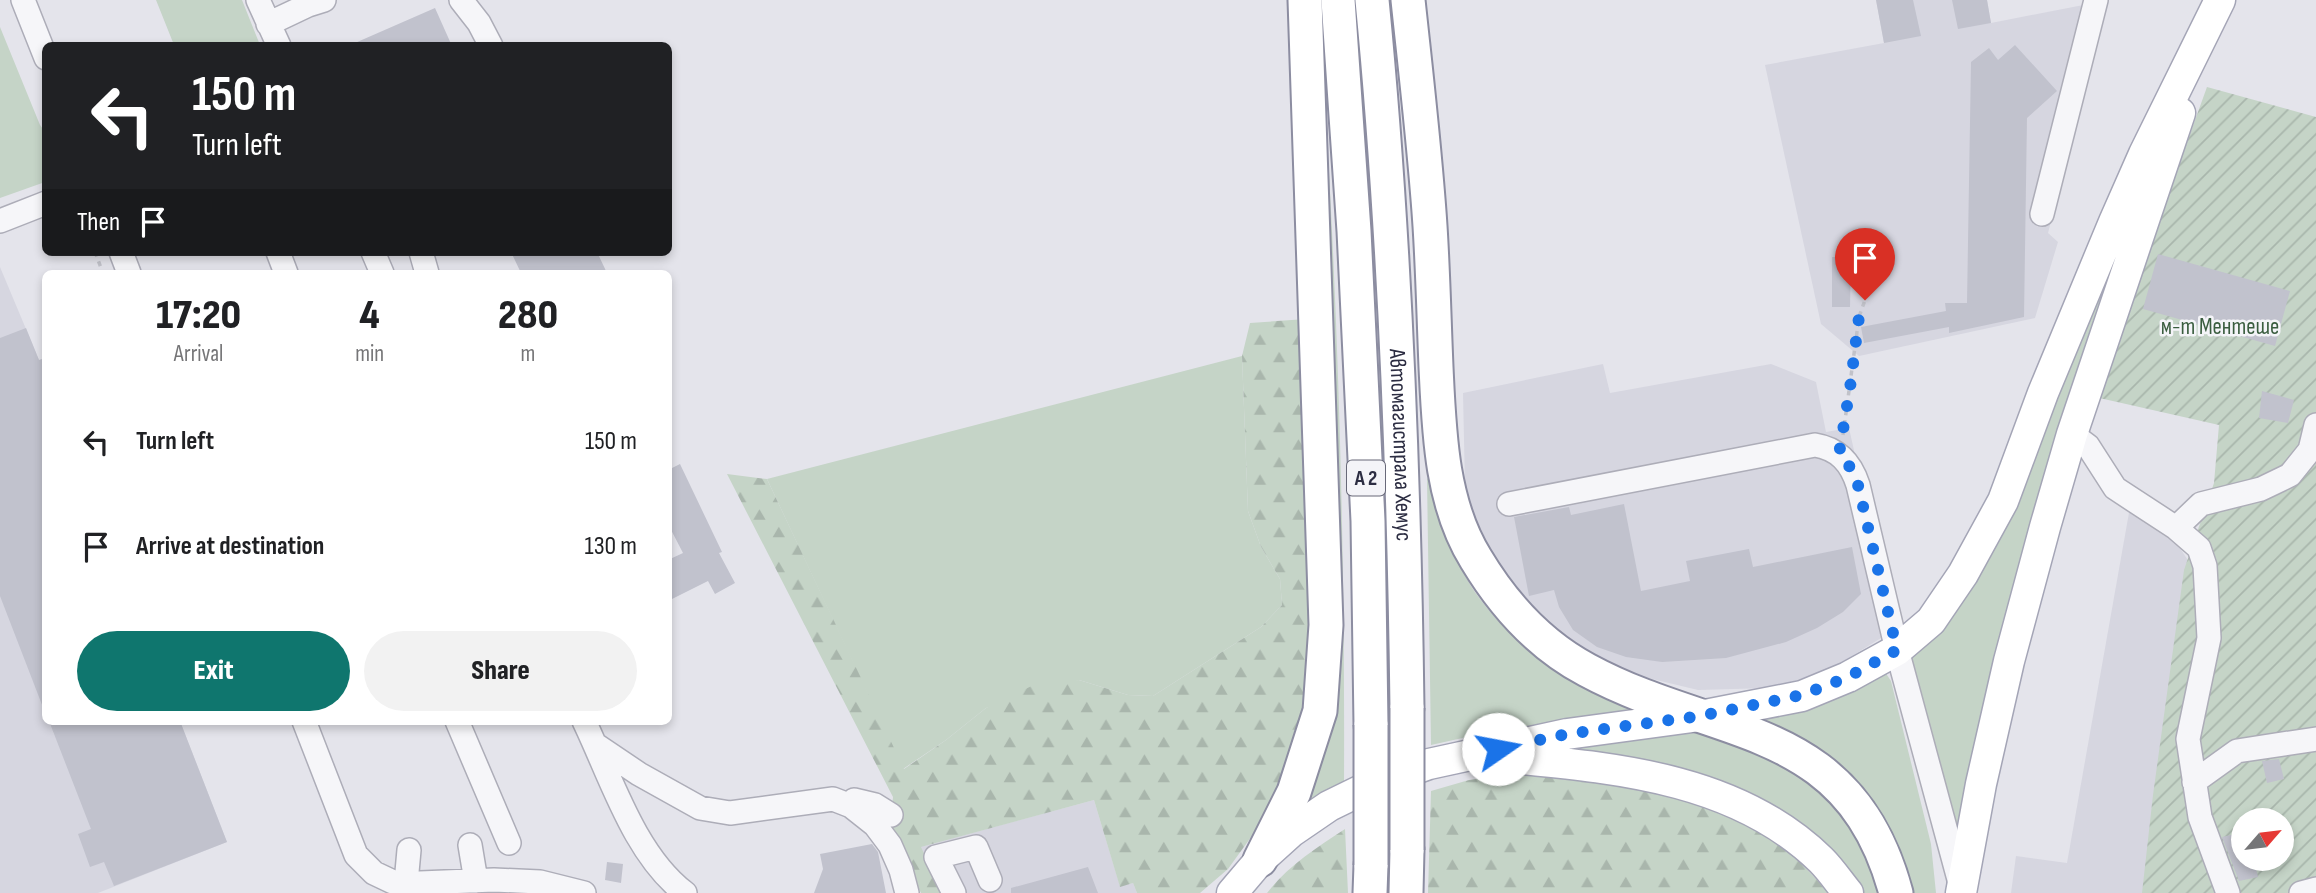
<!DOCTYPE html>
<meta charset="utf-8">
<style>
:root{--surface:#fff;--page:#f2f2f2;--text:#202124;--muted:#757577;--accent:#0f766e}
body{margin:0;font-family:"Sofia Sans Condensed",sans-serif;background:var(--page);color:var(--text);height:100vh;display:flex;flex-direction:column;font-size:26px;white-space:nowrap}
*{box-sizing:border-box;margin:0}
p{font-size:23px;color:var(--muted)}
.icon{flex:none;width:38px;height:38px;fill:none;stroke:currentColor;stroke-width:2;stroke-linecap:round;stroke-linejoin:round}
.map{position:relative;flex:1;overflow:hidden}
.details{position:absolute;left:42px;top:270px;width:630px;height:455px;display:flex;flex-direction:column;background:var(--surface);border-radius:10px;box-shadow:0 4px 10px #0003}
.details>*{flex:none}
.guide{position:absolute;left:42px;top:42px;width:630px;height:214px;border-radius:10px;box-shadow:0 4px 10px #0003;background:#202124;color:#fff;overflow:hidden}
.needle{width:46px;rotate:62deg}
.controls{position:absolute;left:2231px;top:808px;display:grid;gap:14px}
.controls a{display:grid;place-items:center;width:63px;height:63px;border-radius:50%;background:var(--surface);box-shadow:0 4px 10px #0003;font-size:35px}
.pin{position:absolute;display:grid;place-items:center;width:60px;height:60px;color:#fff;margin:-72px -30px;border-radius:50% 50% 50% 0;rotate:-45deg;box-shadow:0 0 7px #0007}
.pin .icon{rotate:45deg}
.me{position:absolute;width:77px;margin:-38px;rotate:78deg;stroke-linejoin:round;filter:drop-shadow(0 0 5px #0008)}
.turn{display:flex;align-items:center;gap:24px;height:147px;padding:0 35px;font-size:32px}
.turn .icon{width:91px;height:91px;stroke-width:2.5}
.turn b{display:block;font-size:49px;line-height:60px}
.then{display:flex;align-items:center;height:66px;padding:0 35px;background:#0003;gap:14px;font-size:26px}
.eta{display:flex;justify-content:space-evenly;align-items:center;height:119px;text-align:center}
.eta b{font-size:42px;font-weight:800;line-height:49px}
.cta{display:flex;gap:14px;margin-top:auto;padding:14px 35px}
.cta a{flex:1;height:80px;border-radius:42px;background:var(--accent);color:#fff;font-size:28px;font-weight:800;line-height:80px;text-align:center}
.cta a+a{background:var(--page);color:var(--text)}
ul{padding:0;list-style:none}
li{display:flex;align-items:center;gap:21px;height:105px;padding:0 35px}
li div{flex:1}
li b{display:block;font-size:26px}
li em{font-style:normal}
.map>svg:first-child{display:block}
.built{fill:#d6d6e0}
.grass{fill:#c5d4c7}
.forest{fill:url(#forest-firs)}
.garden{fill:url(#garden-furrows);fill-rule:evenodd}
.building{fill:#c1c2cd}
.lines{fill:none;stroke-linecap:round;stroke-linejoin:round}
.minor-casing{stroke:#adadb8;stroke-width:26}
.major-casing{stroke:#a4a5b6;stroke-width:33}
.highway-casing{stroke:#8c8da1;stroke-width:37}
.path{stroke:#c1c2c9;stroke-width:3.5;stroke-dasharray:5 5;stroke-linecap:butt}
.minor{stroke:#f6f6f9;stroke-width:23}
.major{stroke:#fff;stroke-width:30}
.highway{stroke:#fff;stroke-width:33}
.highway-bridge-casing{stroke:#8c8da1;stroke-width:37;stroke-linecap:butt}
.highway-bridge{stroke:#fff;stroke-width:33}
.route{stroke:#1a73e8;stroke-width:12;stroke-dasharray:0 21.6}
.labels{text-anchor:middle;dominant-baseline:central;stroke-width:5;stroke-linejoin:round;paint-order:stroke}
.shield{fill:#f4f4f8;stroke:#686979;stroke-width:2}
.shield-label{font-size:21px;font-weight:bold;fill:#2c2d42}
.park-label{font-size:23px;fill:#3a5d3f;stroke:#f4f4f8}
.street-label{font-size:23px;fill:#2c2d42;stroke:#f4f4f8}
</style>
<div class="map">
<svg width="2316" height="893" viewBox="0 0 2316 893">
<defs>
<pattern id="forest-firs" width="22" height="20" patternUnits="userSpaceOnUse" patternTransform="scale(1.75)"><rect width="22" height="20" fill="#c5d4c7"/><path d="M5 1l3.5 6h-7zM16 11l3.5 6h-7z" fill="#a9b6ac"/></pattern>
<pattern id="garden-furrows" width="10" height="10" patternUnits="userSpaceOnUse" patternTransform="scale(1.75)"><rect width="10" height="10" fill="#c5d4c7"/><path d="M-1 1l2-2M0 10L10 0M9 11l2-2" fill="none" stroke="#a9b6ac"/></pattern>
</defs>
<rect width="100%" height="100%" fill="#e4e4eb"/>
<path class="built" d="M1876 0H1987L1991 23 2109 0 2048 233 2058 242 2035 318 1859 356 1821 324 1765 65 1884 43Z
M0 267 39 360 45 358 46 721H180L227 842 98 893H0Z
M1603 364 1610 393 1771 364 1816 382 1826 432 1849 428 1894 630 1847 659 1821 672 1797 680 1769 688 1698 690 1644 677 1586 653 1524 609 1471 522 1465 486 1463 393Z
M2130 507 2170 533 2191 565 2209 893H2011L2016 856 2067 863Z
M1094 800 1120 886 1133 883 1137 893H943L920 847Z"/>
<path class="grass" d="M156 0H242L260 45H174Z
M0 27 40 125 45 132V182L0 198Z
M1329 172C1340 376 1345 580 1344 785L1300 807 1322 183Z
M2126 223 1961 828 1957 831 1910 658Z
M1242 356 1248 511 1261 547 1280 579 1282 605 1261 627 1153 696 1128 695 1079 680 986 708 946 740 903 769 767 479Z
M1427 478C1449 502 1449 537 1461 567 1478 608 1534 660 1572 681 1594 693 1619 701 1642 710L1476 735 1431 745Z
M1885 672 1891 681 1931 844 1936 893H1900L1866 811 1731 719Z
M1686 727 1770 754 1828 794 1868 852 1881 893H1858L1823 850 1551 747Z"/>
<path class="forest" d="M1306 319 1310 687 1296 752 1267 815 1228 869 1200 893H1137L1133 883 1120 887 1094 800 921 847 943 893H921L890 831 893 797 727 474 767 479 904 769 946 740 986 708 1038 683 1079 680 1128 695 1153 696 1261 627 1282 605 1280 579 1261 547 1248 511 1242 356 1250 323Z
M1518 773C1635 784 1750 793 1828 893H1428L1431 791 1469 780Z
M1345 829 1348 893H1267C1288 866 1316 848 1345 829Z"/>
<path class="garden" d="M2207 87 2316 117V893H2142L2153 795 2184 570 2214 483 2219 425 2095 397ZM2244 821H2282V859H2244Z"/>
<path class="building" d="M1876 0H1913L1921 36 1884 43Z
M1952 0H1987L1991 23 1958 29Z
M435 8 452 46H348Z
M2015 45 2057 91 2027 118 2024 317 1949 333V327L1864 343 1861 327 1946 311 1945 303H1967L1971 62 1989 48 1998 60Z
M511 252H597L607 273H521Z
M2158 254 2290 291 2275 346 2143 309Z
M1832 257H1851L1850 307H1832Z
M26 328 39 360 46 358 44 710 0 596V338Z
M2262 391 2294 400 2288 423 2259 418Z
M680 464 722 552 719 553 735 583 715 594 708 581 668 601V560L683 553 668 524V470Z
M1624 504 1641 591 1690 581 1686 561 1749 549 1753 567 1852 547 1861 594 1843 612 1817 628 1786 642 1726 658 1662 662 1626 657 1597 647 1573 630 1559 607 1554 590 1529 596 1514 517 1569 507 1571 515Z
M49 721H180L227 842 114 886 104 862 90 867 78 834 91 829Z
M2279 759 2284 779 2267 783 2262 761Z
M2244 832V859H2254L2258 877 2239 881 2222 837Z
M872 844 878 852 886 893H814L823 869 820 854Z
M607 862 623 864 621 883 605 880Z
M1088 867 1098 893H1011V888Z"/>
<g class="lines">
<defs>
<path id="minor" d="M23 0 46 58
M258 0 279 46
M461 0 479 23 491 46
M268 24 308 5 324 0
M2042 214 2096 0
M0 221 46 203
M121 252 129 273
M278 252 286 273
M373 252 382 273
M421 252 427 273
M2072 434 2088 446 2115 488 2176 528 2199 548 2205 566 2209 638 2188 739 2200 817 2228 893
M1509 504 1815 445C1839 449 1851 463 1858 485L1897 650 1960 883
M2176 528 2201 504 2261 489 2290 475 2310 450 2316 425
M304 721 356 855 374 873 393 882 420 883 494 880 540 882 584 893
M457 721 509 843
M584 721C611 777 634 854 685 893
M596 745 639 774 700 808 730 813 833 799 851 806 875 825 890 845 901 870 907 893
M2194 782 2237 751 2316 739
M854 800 875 805 891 815
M470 845 476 881
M406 883 409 850
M954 893 936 857 976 847 990 880
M2301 893 2316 889"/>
<path id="major" d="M1503 757C1614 768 1736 777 1821 860 1831 870 1839 882 1848 893
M1232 893 1260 860 1291 832 1329 806 1376 783 1429 764 1567 734 1700 716 1802 696 1848 677 1897 650 1931 621 1963 574 2003 501 2043 393 2114 222 2144 154 2220 0
M1961 893 1981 784 2009 661 2045 527 2072 434 2180 113"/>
<g id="highway">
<path d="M1338 0 1354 231 1368 521 1371 725"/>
<path id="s1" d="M1372 0C1395 235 1404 472 1407 708"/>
<path d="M1408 0C1416 75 1425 150 1430 226 1433 273 1434 320 1436 367 1439 431 1441 503 1476 559 1503 604 1540 645 1587 670 1716 740 1849 719 1896 893"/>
<path d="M1260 860 1294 792 1320 711 1326 625 1305 0"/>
<path d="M1370 893 1371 865"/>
<path d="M1406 893 1407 850"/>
</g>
</defs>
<use href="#minor" class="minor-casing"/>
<use href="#major" class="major-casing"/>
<use href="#highway" class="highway-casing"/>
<path class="path" d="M95 252 103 273
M1843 435 1859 317 1871 283"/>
<use href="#minor" class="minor"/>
<use href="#major" class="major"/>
<use href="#highway" class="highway"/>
<defs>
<path id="highway-bridge" d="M1371 725V865
M1407 850V708"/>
</defs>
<use href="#highway-bridge" class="highway-bridge-casing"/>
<use href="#highway-bridge" class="highway-bridge"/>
</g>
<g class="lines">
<path class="route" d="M1498 749 1567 734 1700 716 1802 695 1848 677 1897 650 1858 485 1854 472 1839 454 1850 388 1859 317 1865 300"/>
</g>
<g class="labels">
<rect class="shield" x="1347" y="460.5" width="38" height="35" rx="5"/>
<g class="shield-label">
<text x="1366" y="478">A 2</text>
</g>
<g class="park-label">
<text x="2220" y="327">м-т Ментeше</text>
</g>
<g class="street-label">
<text stroke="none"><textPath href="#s1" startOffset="446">Автомагистрала Хемус</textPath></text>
</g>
</g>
</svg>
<div class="controls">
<a><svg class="needle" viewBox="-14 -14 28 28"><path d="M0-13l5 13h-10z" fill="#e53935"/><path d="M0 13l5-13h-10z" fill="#757577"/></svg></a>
</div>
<div class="pin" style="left:1865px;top:300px;background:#d93025"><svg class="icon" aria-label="arrive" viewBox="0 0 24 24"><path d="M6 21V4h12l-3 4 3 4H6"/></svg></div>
<svg class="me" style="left:1498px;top:749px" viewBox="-20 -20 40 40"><circle r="19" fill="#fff"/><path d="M0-13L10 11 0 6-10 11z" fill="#1a73e8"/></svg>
<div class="guide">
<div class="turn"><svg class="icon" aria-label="left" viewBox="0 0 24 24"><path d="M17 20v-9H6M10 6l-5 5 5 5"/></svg><div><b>150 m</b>Turn left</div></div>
<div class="then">Then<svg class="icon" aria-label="arrive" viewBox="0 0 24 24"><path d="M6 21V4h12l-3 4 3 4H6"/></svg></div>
</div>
<section class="details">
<div class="eta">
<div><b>17:20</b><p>Arrival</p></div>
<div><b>4</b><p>min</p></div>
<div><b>280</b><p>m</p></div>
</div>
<ul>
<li><svg class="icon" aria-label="left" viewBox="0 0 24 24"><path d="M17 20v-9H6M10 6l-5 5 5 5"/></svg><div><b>Turn left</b></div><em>150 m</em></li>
<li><svg class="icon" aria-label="arrive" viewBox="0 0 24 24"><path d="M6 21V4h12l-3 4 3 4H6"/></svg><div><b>Arrive at destination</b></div><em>130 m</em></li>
</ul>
<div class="cta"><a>Exit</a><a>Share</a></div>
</section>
</div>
